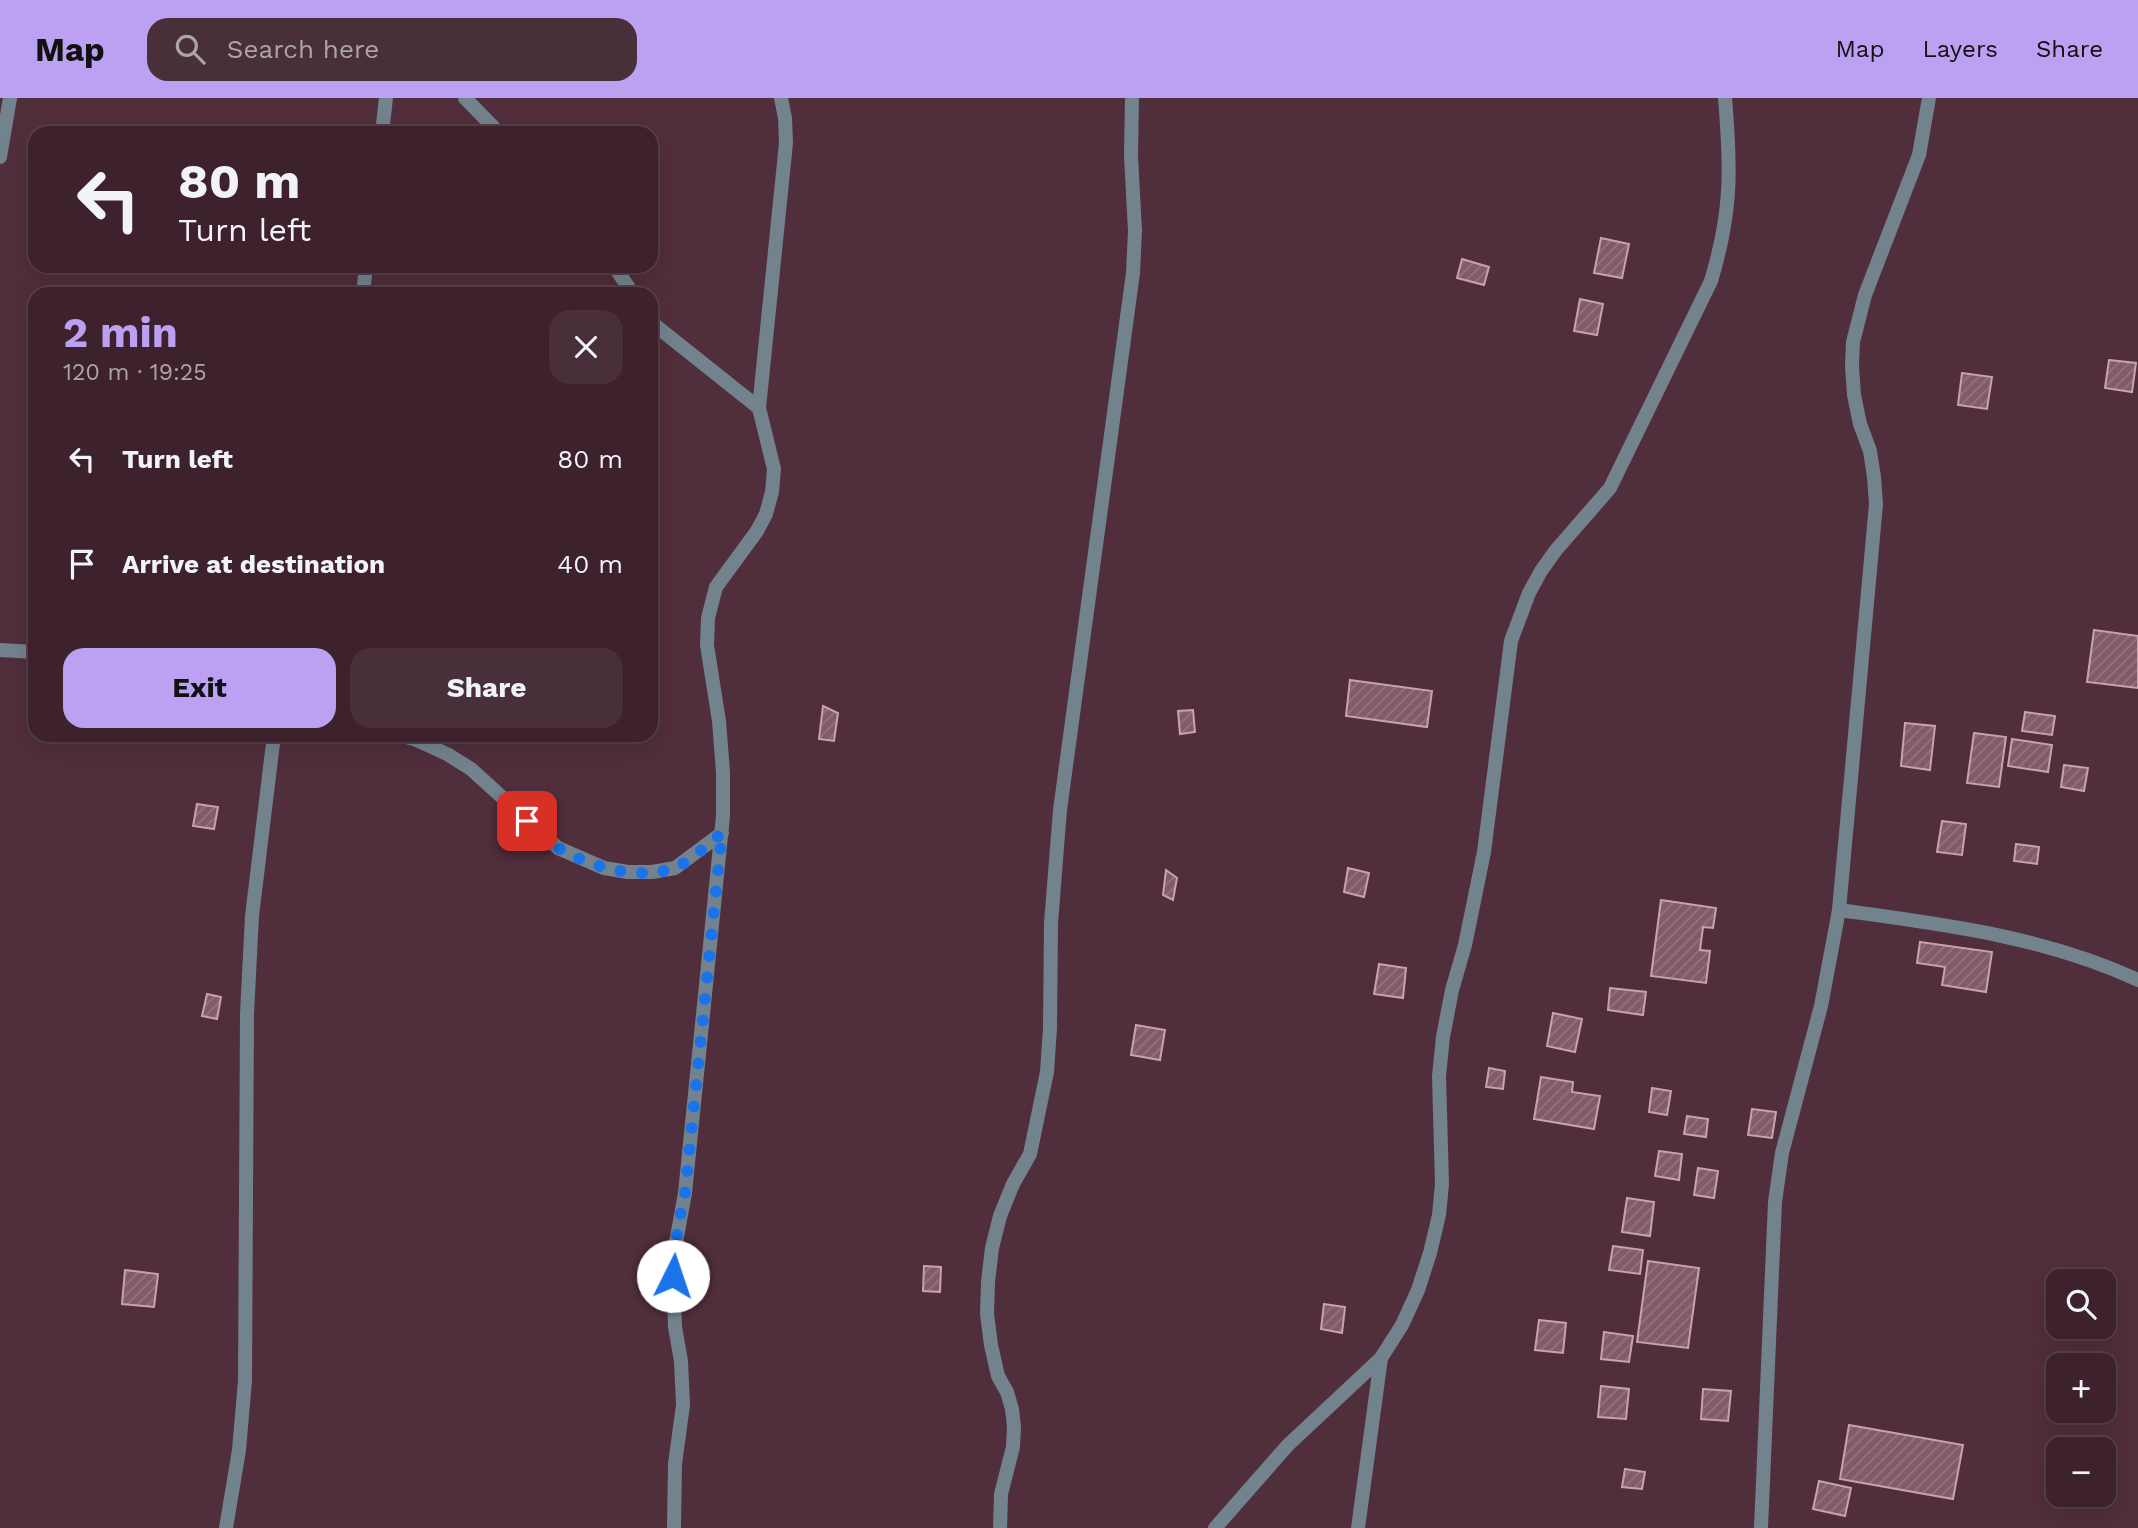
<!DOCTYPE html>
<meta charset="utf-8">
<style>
:root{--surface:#3d222d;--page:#482f39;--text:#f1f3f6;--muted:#ada4aa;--line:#563f49;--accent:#bca0f2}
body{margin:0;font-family:"Work Sans",sans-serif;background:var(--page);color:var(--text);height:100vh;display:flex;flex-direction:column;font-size:26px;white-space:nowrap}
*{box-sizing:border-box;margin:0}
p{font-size:23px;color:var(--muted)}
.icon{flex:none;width:38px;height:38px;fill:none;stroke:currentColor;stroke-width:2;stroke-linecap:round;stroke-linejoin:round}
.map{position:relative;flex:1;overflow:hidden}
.details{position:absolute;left:28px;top:189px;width:630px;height:455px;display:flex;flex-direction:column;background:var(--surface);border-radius:21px;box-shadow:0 7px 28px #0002,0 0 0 2px var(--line)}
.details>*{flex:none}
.top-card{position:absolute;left:28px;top:28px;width:630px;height:147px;border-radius:21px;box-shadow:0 7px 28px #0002,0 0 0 2px var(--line);background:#3d222d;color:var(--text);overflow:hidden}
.buttons{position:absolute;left:2046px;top:1171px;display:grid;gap:14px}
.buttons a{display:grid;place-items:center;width:70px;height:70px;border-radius:14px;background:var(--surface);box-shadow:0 7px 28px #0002,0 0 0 2px var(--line);font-size:35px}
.pin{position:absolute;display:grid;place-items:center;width:60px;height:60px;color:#fff;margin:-30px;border-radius:14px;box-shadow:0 4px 10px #0006}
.me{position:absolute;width:77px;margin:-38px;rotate:4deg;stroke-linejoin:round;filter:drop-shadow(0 0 5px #0008)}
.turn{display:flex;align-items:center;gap:24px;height:147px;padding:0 35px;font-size:32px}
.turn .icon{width:91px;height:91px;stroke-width:2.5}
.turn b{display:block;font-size:49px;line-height:60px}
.round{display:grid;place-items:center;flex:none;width:74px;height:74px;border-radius:21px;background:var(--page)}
.summary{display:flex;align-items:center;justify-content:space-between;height:119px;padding:0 35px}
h1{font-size:42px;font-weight:700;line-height:52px;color:var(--accent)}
.primary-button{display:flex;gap:14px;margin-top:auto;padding:14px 35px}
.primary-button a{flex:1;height:80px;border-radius:21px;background:var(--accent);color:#111;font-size:28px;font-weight:700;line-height:80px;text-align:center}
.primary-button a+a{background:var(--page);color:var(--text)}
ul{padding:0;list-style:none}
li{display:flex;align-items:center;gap:21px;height:105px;padding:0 35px}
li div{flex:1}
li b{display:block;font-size:26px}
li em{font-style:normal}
header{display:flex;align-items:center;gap:42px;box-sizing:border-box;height:98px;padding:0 35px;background:var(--accent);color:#111}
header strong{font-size:33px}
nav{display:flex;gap:38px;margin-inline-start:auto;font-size:24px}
.search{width:490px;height:63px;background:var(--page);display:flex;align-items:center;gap:18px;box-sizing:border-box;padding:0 24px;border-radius:21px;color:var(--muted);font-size:26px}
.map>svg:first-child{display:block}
.building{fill:url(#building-hatch);stroke:#cba0b0;stroke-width:2}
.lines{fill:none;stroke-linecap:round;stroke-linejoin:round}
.minor{stroke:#73838d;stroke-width:14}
.route{stroke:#1a73e8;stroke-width:12;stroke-dasharray:0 21.6}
</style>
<header>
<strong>Map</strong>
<div class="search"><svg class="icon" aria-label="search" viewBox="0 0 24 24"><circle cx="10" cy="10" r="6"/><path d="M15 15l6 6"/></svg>Search here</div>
<nav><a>Map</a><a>Layers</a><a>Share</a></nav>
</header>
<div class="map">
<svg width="2138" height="1430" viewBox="0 0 2138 1430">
<defs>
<pattern id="building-hatch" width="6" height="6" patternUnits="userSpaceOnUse" patternTransform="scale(1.75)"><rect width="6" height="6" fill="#825b6a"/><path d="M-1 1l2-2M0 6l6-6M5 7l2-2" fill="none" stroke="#957280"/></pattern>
</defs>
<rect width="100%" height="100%" fill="#512e3c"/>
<path class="building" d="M1601 140 1629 146 1622 180 1594 175Z
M1462 161 1489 169 1484 187 1457 180Z
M1580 201 1603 206 1597 237 1574 233Z
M2109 262 2136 265 2132 294 2105 290Z
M1962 275 1992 279 1987 311 1958 307Z
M2094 532 2138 538V590L2087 584Z
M1350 582 1432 593 1427 629 1346 618Z
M823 608 838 615 834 643 819 641Z
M1193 612 1195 634 1180 636 1178 613Z
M2025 614 2055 618 2052 637 2022 633Z
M1905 625 1935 628 1930 672 1901 668Z
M1974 635 2006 639 1999 689 1967 685Z
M2012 641 2052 647 2048 674 2008 668Z
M2064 667 2088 670 2084 693 2061 689Z
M197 706 218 709 214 731 193 728Z
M1942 723 1966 726 1962 757 1937 754Z
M2016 746 2039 749 2037 766 2014 763Z
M1348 770 1369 775 1364 799 1344 794Z
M1166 772 1177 780 1173 802 1163 797Z
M1661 802 1716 810 1713 830 1703 829 1700 852 1710 853 1706 885 1651 878Z
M1920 844 1992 854 1986 894 1942 887 1945 869 1917 865Z
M1379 866 1406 870 1403 900 1374 896Z
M1610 890 1646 894 1643 917 1608 912Z
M207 896 221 899 217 921 202 918Z
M1553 915 1582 921 1575 954 1547 948Z
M1136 927 1165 932 1160 962 1131 957Z
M1489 970 1505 973 1503 991 1486 989Z
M1541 979 1573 984 1572 994 1600 998 1594 1031 1534 1021Z
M1652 990 1671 993 1667 1017 1649 1014Z
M1752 1011 1776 1014 1772 1040 1748 1037Z
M1687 1018 1708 1021 1706 1039 1684 1036Z
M1659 1053 1682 1056 1679 1082 1655 1078Z
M1698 1070 1718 1073 1714 1100 1694 1097Z
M1627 1100 1654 1104 1650 1138 1622 1134Z
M1613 1148 1643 1152 1640 1176 1609 1172Z
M1648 1163 1699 1170 1688 1250 1637 1244Z
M924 1168 941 1169 940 1194 923 1193Z
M125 1172 158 1176 154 1209 122 1206Z
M1324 1206 1345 1209 1342 1235 1321 1231Z
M1539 1222 1566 1225 1563 1255 1535 1252Z
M1604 1234 1633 1238 1629 1264 1601 1261Z
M1601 1288 1629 1291 1626 1321 1598 1319Z
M1703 1291 1731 1293 1728 1323 1701 1321Z
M1849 1327 1963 1347 1953 1401 1840 1381Z
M1625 1371 1645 1374 1642 1391 1622 1389Z
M1819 1383 1851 1390 1845 1418 1813 1411Z"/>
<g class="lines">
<path class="minor" d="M465 0 499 35
M382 35 386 0
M0 59 10 0
M614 168 633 196
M363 196 366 168
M651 221 656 228 759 310
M0 552 35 554
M398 637 414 641 447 656 471 671 558 750 604 770 628 774H652L675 770 722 735
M1839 812C1941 826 2043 838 2138 882
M226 1430 239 1352 245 1283 247 916 252 818 274 637
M674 1430 675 1366 683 1307 681 1263 675 1229 673 1161 685 1095 723 718V674L719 623 707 547 708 520 716 489 757 433 766 416 772 394 774 371 759 310 786 45 785 20 781 0
M1000 1430 1001 1396 1013 1349 1014 1329 1012 1311 1007 1294 998 1278 991 1247 987 1216 988 1184 992 1150 1000 1118 1013 1086 1030 1056 1047 974 1050 930 1051 825 1060 712 1133 175 1135 133 1131 58 1132 0
M1215 1430 1288 1347 1381 1260 1402 1227 1418 1192 1430 1155 1439 1117 1442 1086 1439 978 1443 939 1452 892 1465 847 1484 754 1511 543 1529 495 1541 473 1556 452 1610 390 1711 183C1732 113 1731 72 1725 0
M1358 1430 1381 1260
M1761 1430 1775 1104 1782 1055 1821 908 1839 812 1876 406 1874 379 1870 353 1860 326 1854 297 1852 268 1853 244 1865 197 1919 57 1929 0"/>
</g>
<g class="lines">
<path class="route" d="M527 723C538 732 548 744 560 751 590 769 640 783 674 770 689 765 709 745 722 735L685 1095 678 1128 673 1178"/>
</g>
</svg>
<div class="buttons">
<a><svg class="icon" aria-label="search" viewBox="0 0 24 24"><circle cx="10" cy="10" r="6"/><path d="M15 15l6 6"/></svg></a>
<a>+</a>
<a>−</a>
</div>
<div class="pin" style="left:527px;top:723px;background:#d93025"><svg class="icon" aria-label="arrive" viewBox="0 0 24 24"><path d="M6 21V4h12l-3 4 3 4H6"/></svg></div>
<svg class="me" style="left:673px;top:1178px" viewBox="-20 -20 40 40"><circle r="19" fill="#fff"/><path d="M0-13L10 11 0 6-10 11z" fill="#1a73e8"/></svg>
<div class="top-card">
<div class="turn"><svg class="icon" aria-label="left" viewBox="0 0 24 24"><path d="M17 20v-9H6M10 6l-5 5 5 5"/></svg><div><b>80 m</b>Turn left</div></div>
</div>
<section class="details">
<div class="summary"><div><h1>2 min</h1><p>120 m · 19:25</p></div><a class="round"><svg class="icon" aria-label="close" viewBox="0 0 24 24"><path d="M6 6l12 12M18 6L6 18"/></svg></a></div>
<ul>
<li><svg class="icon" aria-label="left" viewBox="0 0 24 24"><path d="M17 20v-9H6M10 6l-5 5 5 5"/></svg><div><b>Turn left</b></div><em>80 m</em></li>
<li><svg class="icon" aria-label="arrive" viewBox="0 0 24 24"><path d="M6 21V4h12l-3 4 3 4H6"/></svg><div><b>Arrive at destination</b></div><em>40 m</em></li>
</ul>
<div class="primary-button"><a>Exit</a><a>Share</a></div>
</section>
</div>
